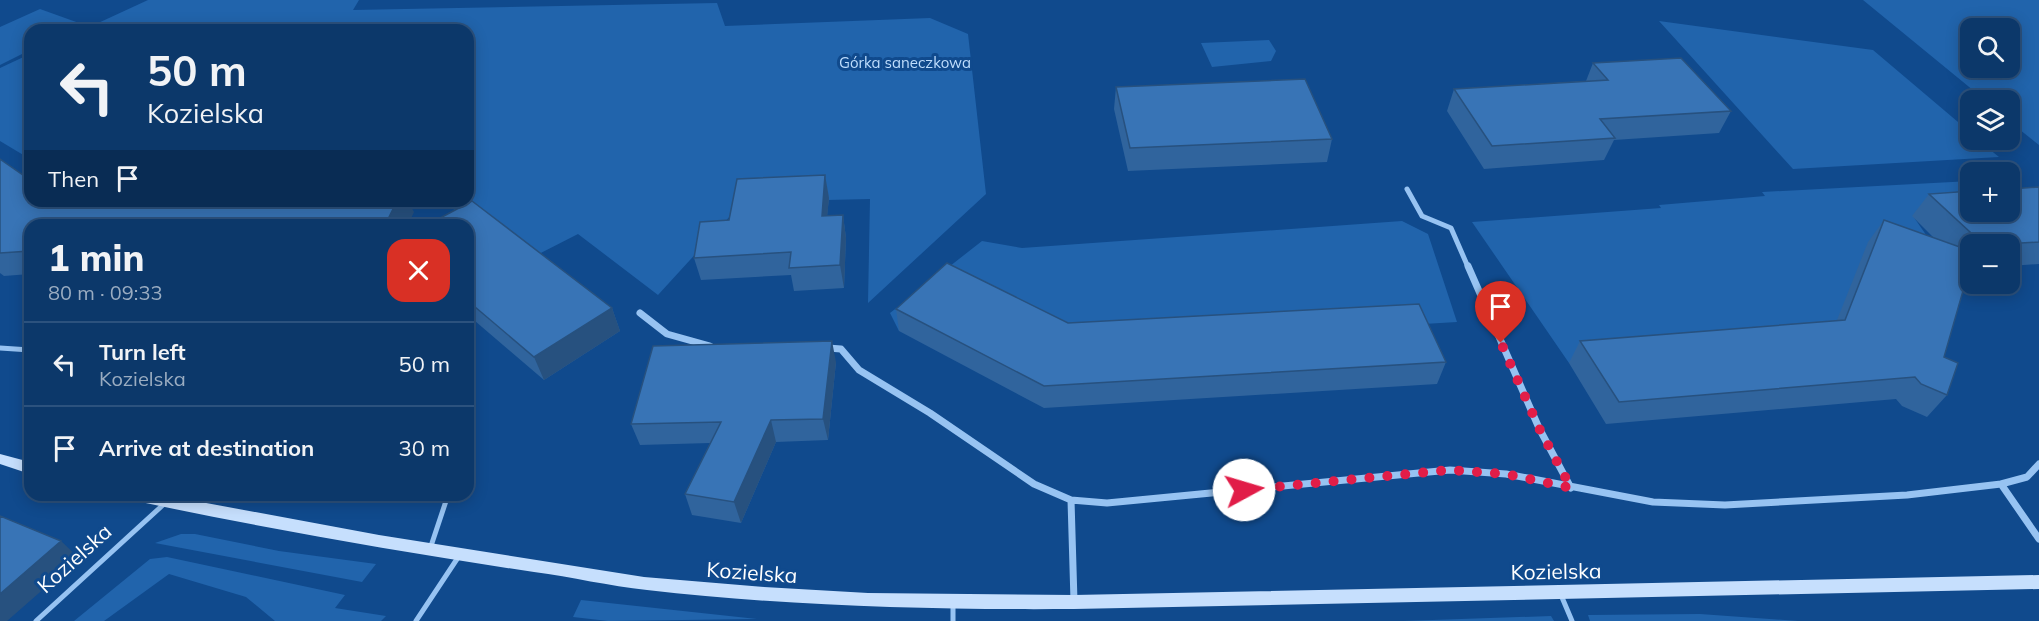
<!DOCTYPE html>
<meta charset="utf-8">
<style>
:root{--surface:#0c386a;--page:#1a4372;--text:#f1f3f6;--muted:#9aacc1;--line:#2c527e}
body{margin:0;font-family:Mulish,sans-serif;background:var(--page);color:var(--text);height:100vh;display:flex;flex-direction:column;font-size:22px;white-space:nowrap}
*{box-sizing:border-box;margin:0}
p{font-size:20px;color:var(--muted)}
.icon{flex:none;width:33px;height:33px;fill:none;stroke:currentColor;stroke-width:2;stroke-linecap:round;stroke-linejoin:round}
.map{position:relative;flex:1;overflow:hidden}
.sheet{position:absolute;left:24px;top:219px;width:450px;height:282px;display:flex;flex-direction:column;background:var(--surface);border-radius:18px;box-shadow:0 3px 15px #0003,0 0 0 2px var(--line)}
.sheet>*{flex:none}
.guide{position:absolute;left:24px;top:24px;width:450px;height:183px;border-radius:18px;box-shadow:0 3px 15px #0003,0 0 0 2px var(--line);background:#0c386a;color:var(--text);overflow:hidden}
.buttons{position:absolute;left:1960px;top:18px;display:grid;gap:12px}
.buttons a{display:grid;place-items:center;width:60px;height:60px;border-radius:12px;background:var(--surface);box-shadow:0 3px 15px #0003,0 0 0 2px var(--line);font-size:30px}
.pin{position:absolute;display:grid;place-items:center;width:51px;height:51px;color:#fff;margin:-62px -26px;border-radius:50% 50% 50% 0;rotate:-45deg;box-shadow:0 0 6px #0007}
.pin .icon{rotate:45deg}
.me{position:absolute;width:66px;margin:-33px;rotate:84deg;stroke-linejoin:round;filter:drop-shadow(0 0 4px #0008)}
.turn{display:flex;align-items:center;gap:21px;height:126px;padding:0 24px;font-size:27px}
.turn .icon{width:78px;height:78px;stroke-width:2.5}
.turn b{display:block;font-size:42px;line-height:51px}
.then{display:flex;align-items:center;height:57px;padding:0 24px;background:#0003;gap:12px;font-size:22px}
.round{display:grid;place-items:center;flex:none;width:63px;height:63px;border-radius:18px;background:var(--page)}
.head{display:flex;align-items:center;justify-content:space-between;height:102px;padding:0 24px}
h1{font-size:36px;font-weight:800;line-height:45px}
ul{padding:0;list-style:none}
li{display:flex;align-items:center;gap:18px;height:84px;padding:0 24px;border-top:2px solid var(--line)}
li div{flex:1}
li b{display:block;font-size:22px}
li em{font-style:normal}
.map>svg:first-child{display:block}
.green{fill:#2164ac;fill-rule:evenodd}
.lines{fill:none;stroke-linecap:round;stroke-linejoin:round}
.lane{stroke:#97c3f2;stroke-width:5}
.street-far1{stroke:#97c3f2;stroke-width:5}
.street{stroke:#97c3f2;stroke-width:7}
.secondary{fill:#c6dffd;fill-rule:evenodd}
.wall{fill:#30649d}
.shaded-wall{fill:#27517f}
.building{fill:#3874b6;stroke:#27517f;stroke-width:1.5}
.route{stroke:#e11d48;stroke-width:10;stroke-dasharray:0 18}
.labels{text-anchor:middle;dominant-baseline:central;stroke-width:6;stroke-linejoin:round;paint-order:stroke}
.far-park-label{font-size:15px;fill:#beddfd;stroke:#104a8d}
.near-street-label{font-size:21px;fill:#fff;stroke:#104a8d}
</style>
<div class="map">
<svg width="2039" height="621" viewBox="0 0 2039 621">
<rect width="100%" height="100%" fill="#104a8d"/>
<path class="green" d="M148 0H359L353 10 717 3 725 26 930 18 968 34 986 194 868 303 870 199 743 202 658 295 578 234 529 259 482 223 451 208 197 201H468V30H83Z
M1863 0H2039V145L2010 122V100H1985ZM2010 28V68H1971V28Z
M40 9 79 23 71 30H30V50L0 65V27Z
M1659 21 1873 50 1971 133V140H1978L1999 157 1793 169Z
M1269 40 1276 51 1271 61 1212 67 1201 43Z
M30 54V159L0 141V68Z
M1971 181V212L1913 216 1949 268 1831 337 1569 363 1472 222 1661 208 1659 205 1765 196 1762 192Z
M1402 221 1428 234 1457 322 1071 345 948 285 899 331 890 313 982 241 1022 248Z
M181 534H195L279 551 376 564 362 582 155 543Z
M167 557 345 595 335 608 386 616 381 621H275L246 597 169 574 104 621H74L150 559Z
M581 600 757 619 608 621 573 617Z
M1700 614 1798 621H1590L1588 615Z
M1551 616 1554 621H1403Z"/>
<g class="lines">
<path class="lane" d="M0 348 30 350
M430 549 448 495
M1561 595 1572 621
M953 603V621
M36 621 164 504
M416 621 459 556"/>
<path class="street-far1" d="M1407 189 1422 216 1451 228 1468 267"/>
<path class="street" d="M1468 266 1539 428 1571 488
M640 313 667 334 710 346
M828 348 841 349 859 370 930 413 1034 484 1071 500 1074 601
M2001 484 2027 477 2039 464
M1071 500 1107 503 1450 470 1506 474 1653 502 1725 505 1907 495 2001 484 2039 539"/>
<path class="secondary" d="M0 454 30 462V474L0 464Z
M129 495H163L379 535 644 577 764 587 868 593 1074 595 2039 575V589L1074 609C931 610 788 606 647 590 609 586 572 577 534 572 400 552 268 529 136 501L131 499Z"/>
</g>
<path class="wall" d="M1593 63 1731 111 1719 133 1614 140 1604 160 1484 169 1447 111 1454 89 1586 81Z
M1116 87 1332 139 1327 162 1128 171 1114 109Z
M0 159 30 201 414 212 30 225V274L4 276 0 273Z
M825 175 829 198 827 216 843 215 846 238 844 288 794 291 791 275 701 280 694 258 729 220Z
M2039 187V264L2010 266V244H1971V268H1969L1944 357 1947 395 1927 417 1902 406 1896 399 1606 424 1569 363 1580 341 1837 320 1868 242 1884 220 1934 238 1912 216 1929 194Z
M468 225 612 308 620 331 544 380 468 315Z
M896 309 1068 323 1446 362 1437 384 1044 408 899 331Z
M836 362 828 440 776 442 741 523 692 515 685 494 710 443 640 445 631 424Z"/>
<path class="shaded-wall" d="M825 175 829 198 825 239 822 216Z
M397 201H408L414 212 408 225H385Z
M843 215 846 238 844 288 840 265Z
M612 308 620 331 544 380 534 357Z
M832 341 836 362 828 440 823 419Z
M771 420 776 442 741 523 734 502Z
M61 541 79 558 7 621H0V594Z"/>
<path class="building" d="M1681 58 1731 111 1600 119 1615 138 1492 146 1454 89 1608 80 1593 63Z
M1305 79 1332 139 1130 148 1116 87Z
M0 159 30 180V201H397L385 225H30V251L0 253Z
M825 175 822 216 843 215 840 265 789 268 791 252 694 258 700 222 729 220 737 179Z
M2039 187V242L2003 244H1983L1929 194 1971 191V212H2010V189Z
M472 201 612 308 534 357 468 301V225H427Z
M1884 220 1971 251V263L1944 357 1958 363 1947 395 1921 384 1915 377 1619 402 1580 341 1845 320Z
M947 263 1068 323 1419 304 1446 362 1044 386 896 309Z
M832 341 823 419 771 420 734 502 685 494 721 422 631 424 653 346Z
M0 516 61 541 0 594Z"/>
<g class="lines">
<path class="route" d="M1244 490 1450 470 1506 474 1571 488 1539 428 1501 343"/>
</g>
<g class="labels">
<g class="far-park-label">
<text x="905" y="62">Górka saneczkowa</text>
</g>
<g class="near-street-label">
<text transform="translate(74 558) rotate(-42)">Kozielska</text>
<text transform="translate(1556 571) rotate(-1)">Kozielska</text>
<text transform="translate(752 572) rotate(4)">Kozielska</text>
</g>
</g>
</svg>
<div class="buttons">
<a><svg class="icon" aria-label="search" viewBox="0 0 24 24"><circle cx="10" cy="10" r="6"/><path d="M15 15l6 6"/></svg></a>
<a><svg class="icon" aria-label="layers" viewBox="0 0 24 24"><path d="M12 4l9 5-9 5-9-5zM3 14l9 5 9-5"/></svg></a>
<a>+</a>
<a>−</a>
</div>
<div class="pin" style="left:1501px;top:343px;background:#d93025"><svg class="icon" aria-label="arrive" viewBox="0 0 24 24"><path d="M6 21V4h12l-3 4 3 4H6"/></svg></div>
<svg class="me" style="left:1244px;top:490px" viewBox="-20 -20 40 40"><circle r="19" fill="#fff"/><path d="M0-13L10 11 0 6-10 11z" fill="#e11d48"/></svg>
<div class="guide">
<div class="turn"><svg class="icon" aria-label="left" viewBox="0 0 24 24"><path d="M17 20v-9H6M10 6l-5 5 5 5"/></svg><div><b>50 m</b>Kozielska</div></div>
<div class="then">Then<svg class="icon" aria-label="arrive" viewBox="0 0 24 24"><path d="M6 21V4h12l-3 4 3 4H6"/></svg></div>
</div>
<section class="sheet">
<div class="head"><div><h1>1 min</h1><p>80 m · 09:33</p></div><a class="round" style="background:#d93025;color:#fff"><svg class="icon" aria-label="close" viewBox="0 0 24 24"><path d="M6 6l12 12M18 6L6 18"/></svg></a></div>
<ul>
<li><svg class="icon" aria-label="left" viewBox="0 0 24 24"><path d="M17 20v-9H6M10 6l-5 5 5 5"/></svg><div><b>Turn left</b><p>Kozielska</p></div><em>50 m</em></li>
<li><svg class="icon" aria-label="arrive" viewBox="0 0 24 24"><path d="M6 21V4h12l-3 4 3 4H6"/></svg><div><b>Arrive at destination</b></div><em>30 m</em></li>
</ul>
</section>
</div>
